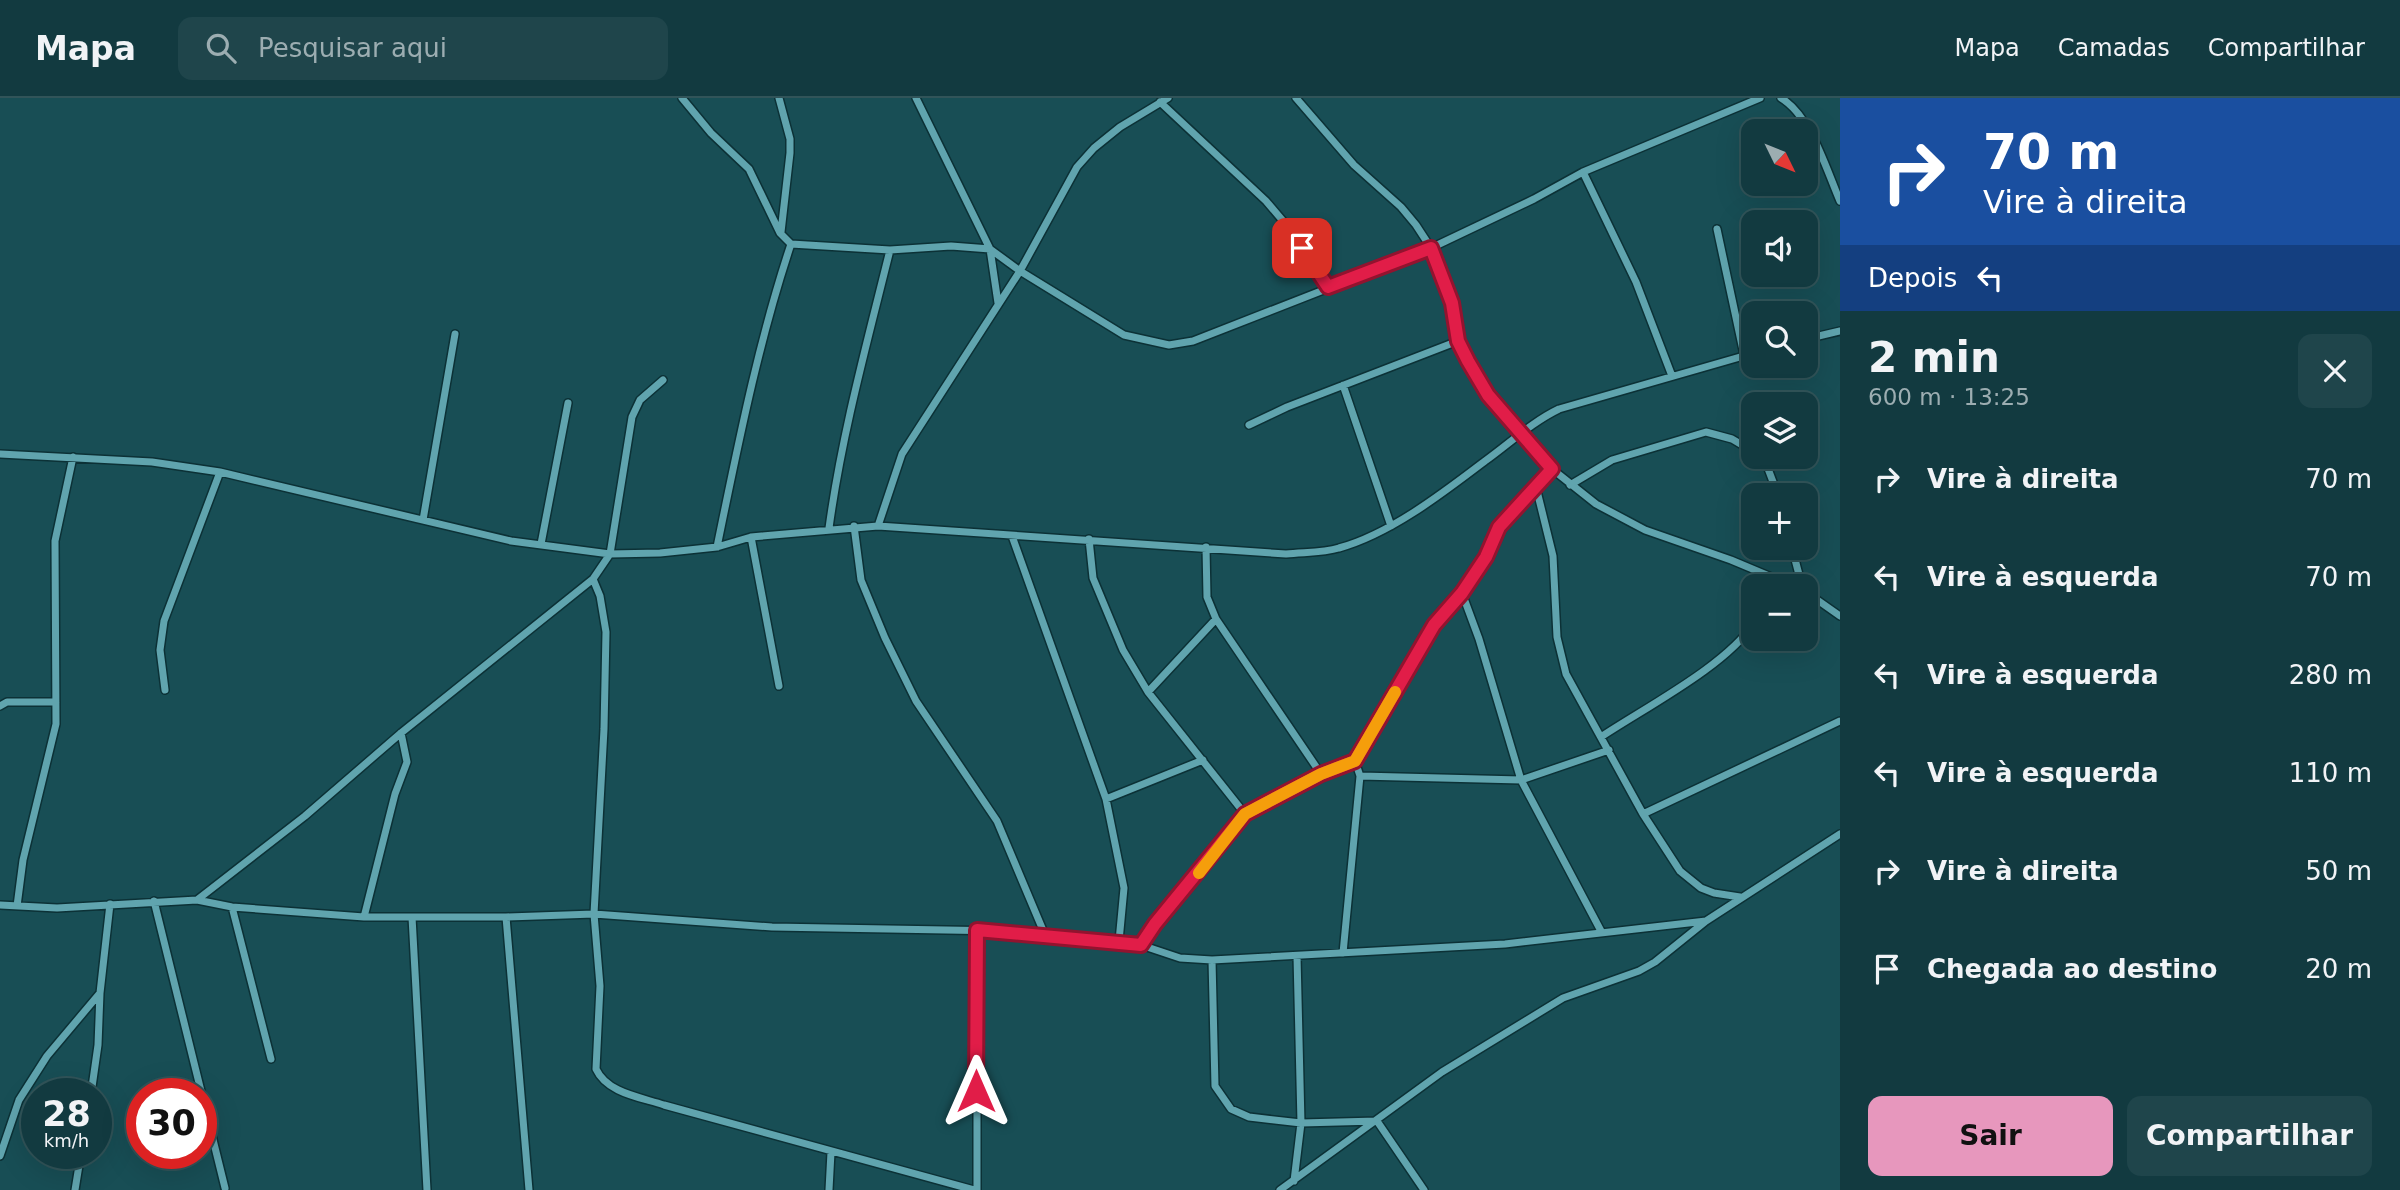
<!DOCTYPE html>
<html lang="pt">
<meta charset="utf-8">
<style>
:root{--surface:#123a40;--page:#1f454b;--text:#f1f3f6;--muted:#9cadb1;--line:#315459;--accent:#e797bd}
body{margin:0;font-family:"DejaVu Sans",sans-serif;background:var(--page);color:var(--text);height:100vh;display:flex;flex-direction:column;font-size:26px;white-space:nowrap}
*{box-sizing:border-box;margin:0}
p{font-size:23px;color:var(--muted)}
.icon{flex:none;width:38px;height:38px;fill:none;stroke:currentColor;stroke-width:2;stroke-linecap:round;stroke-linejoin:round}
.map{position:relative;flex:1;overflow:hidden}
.panel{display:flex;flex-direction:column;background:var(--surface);width:560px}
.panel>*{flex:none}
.banner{background:#1a4fa0;color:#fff;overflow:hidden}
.needle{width:46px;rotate:133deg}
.fabs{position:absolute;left:1741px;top:21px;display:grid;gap:14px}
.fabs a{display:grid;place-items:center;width:77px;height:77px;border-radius:14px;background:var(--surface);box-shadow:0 7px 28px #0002,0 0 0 2px var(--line);font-size:35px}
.speed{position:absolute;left:21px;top:980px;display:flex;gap:14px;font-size:35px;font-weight:700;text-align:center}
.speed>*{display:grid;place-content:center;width:91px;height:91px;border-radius:50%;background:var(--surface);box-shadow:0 7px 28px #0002,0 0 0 2px var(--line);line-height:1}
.speed small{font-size:18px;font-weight:400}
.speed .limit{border:10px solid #d22;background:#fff;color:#111}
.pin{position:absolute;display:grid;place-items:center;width:60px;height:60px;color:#fff;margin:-30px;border-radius:14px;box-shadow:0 4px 10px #0006}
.me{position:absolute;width:77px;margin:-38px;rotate:0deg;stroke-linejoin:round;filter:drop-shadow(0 0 5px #0008)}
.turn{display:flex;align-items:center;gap:24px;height:147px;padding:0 28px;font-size:32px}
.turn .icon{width:91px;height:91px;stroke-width:2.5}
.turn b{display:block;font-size:49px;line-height:60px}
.then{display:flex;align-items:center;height:66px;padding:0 28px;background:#0003;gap:14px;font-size:26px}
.round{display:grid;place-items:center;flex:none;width:74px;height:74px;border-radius:14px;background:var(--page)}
.overview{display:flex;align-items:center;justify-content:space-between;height:119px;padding:0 28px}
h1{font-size:42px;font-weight:800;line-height:52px}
.action{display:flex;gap:14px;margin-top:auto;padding:14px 28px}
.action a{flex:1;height:80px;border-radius:14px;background:var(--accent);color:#111;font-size:28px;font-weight:800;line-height:80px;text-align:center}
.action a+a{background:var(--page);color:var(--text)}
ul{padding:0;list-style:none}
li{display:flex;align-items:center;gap:21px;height:98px;padding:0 28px}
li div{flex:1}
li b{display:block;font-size:26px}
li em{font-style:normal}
header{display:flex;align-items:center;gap:42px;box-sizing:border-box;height:98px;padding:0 35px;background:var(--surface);border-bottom:2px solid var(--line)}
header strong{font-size:33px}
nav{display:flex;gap:38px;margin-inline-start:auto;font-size:24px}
.search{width:490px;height:63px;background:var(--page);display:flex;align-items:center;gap:18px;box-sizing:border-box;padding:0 24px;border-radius:14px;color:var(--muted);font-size:26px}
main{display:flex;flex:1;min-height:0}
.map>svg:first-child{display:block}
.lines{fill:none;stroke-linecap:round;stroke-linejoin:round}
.street-casing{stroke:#0c3136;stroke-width:10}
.street{stroke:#60a4ae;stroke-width:7}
.route-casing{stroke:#92132f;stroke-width:18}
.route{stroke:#e11d48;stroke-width:12}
.slow{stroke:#f59e0b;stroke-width:12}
</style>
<header>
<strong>Mapa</strong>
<div class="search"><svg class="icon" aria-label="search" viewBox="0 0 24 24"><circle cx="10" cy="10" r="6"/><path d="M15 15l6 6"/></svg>Pesquisar aqui</div>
<nav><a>Mapa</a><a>Camadas</a><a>Compartilhar</a></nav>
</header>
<main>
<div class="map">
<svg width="1840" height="1092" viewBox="0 0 1840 1092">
<rect width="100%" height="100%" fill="#184e55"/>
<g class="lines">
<defs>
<path id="street" d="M682 0 711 35 749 71 780 135 791 146
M779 0 790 41V55L781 134
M916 0 990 151 998 205
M1296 0 1354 67 1401 109 1416 127 1431 150 1452 205 1458 243 1468 263 1488 297 1552 371 1596 406 1645 432 1731 462 1793 488
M1781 0C1811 18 1826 71 1840 103
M1160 4 1266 103 1289 130 1328 189
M1583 74 1636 184 1672 278
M1717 131 1744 257
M1806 241 1840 233
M1343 287 1391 428
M1249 327 1287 309 1458 243
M0 356 152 364 220 374 511 443 610 456 660 455 717 449 751 439 878 428 1286 456C1303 454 1323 455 1339 450 1390 436 1443 395 1485 363 1510 345 1532 324 1559 311L1754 255
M1758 359 1767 368 1778 397
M1570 387 1612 362 1706 334 1732 341 1754 354
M1536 389 1553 458 1557 539 1566 576 1643 716 1680 773 1701 790 1714 795 1740 799
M423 422 455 236
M854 428 861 482 885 540 916 603 997 723 1045 837
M878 428 902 356 1020 173 1077 69 1094 50 1120 29 1168 0
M829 430C842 335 867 245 890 152
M1012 438 1106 701 1124 790 1119 843
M751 439 779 588
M1089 441 1093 480 1123 552 1148 594 1245 716
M541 446 568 305
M717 449C738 347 758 245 791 146L890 152 951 148 990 151 1020 173 1124 237 1169 247 1193 243 1431 150 1534 101 1583 74 1760 0
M1206 449 1207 499 1216 521 1321 676
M1792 450 1802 488
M593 481 600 498 606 534 604 631 594 816 600 888 596 971C607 995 640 999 664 1007L974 1092
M1806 494 1840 518
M1462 495 1479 541 1521 682 1601 833
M165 592 160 552 164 523 220 374
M1148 594 1216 521
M0 608 7 604H56
M1601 639C1646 609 1726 568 1754 525
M1360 678 1521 682 1609 652
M1106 701 1203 662
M1643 716 1840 623
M197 802 305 718 401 635 593 481 610 456 632 319 640 302 663 282
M154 803 225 1090
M0 807 57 810 197 802 232 809 364 819H506L594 816 772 829 1004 833 1141 847 1155 826 1245 716 1321 676 1355 663 1434 527 1462 495 1486 459 1499 429 1552 371
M17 808 23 762 56 626 55 443 73 359
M232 809 271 961
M364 819 395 696 407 664 401 635
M412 819 427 1092
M506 819 529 1092
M977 832V1092
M1141 847 1180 860 1212 862 1505 846 1706 823 1840 736
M1343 855 1360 678 1355 663
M1212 862 1215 988 1231 1011 1249 1019 1301 1025 1377 1023 1424 1092
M91 996 98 947 100 895
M0 1058 19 1002 47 958 100 895 110 806
M1294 1083 1301 1025 1297 858
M75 1092 81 1055
M829 1092 831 1054
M1280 1092 1442 974 1563 900 1639 873 1655 864 1706 823"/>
</defs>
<use href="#street" class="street-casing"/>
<use href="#street" class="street"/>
</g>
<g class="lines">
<defs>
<path id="route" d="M976 993 977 832 1141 847 1155 826 1245 716 1321 676 1355 663 1434 527 1462 495 1486 459 1499 429 1552 371 1488 297 1468 263 1458 243 1452 205 1431 150 1328 189 1302 150"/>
</defs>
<use href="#route" class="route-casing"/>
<use href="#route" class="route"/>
<path class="slow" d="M1199 775 1245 716 1321 676 1355 663 1395 594"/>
</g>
</svg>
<div class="fabs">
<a><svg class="needle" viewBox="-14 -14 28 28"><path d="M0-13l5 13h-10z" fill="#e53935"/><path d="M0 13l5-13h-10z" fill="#9cadb1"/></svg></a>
<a><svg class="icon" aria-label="sound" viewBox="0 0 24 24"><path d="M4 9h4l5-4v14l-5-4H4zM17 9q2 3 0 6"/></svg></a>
<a><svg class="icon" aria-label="search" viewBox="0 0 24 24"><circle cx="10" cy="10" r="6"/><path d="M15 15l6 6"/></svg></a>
<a><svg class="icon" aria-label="layers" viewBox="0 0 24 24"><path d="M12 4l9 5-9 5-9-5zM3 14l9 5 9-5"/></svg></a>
<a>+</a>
<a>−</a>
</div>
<div class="speed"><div>28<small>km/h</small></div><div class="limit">30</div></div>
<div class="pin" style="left:1302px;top:150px;background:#d93025"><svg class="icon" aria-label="arrive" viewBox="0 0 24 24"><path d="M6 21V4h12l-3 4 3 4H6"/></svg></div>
<svg class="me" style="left:976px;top:993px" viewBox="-20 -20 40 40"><path d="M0-17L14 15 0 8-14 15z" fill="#e11d48" stroke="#fff" stroke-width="4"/></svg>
</div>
<section class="panel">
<div class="banner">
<div class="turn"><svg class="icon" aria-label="right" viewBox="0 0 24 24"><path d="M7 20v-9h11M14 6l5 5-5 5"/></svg><div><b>70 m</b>Vire à direita</div></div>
<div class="then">Depois<svg class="icon" aria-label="left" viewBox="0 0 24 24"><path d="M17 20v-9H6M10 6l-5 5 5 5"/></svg></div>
</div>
<div class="overview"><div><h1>2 min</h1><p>600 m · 13:25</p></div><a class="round"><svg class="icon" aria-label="close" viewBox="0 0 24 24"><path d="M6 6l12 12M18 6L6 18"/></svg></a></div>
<ul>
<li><svg class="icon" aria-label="right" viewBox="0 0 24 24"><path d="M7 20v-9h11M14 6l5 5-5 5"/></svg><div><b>Vire à direita</b></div><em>70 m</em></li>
<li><svg class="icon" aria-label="left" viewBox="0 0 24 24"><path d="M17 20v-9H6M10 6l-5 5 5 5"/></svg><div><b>Vire à esquerda</b></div><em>70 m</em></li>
<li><svg class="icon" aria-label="left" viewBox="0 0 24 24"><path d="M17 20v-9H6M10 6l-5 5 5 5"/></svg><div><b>Vire à esquerda</b></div><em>280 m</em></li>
<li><svg class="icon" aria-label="left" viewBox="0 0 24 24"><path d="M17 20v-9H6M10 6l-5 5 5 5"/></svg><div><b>Vire à esquerda</b></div><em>110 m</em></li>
<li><svg class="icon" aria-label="right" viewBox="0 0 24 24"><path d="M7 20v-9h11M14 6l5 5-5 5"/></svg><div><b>Vire à direita</b></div><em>50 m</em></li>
<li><svg class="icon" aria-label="arrive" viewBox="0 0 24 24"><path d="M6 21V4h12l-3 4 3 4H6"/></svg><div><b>Chegada ao destino</b></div><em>20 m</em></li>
</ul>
<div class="action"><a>Sair</a><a>Compartilhar</a></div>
</section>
</main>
